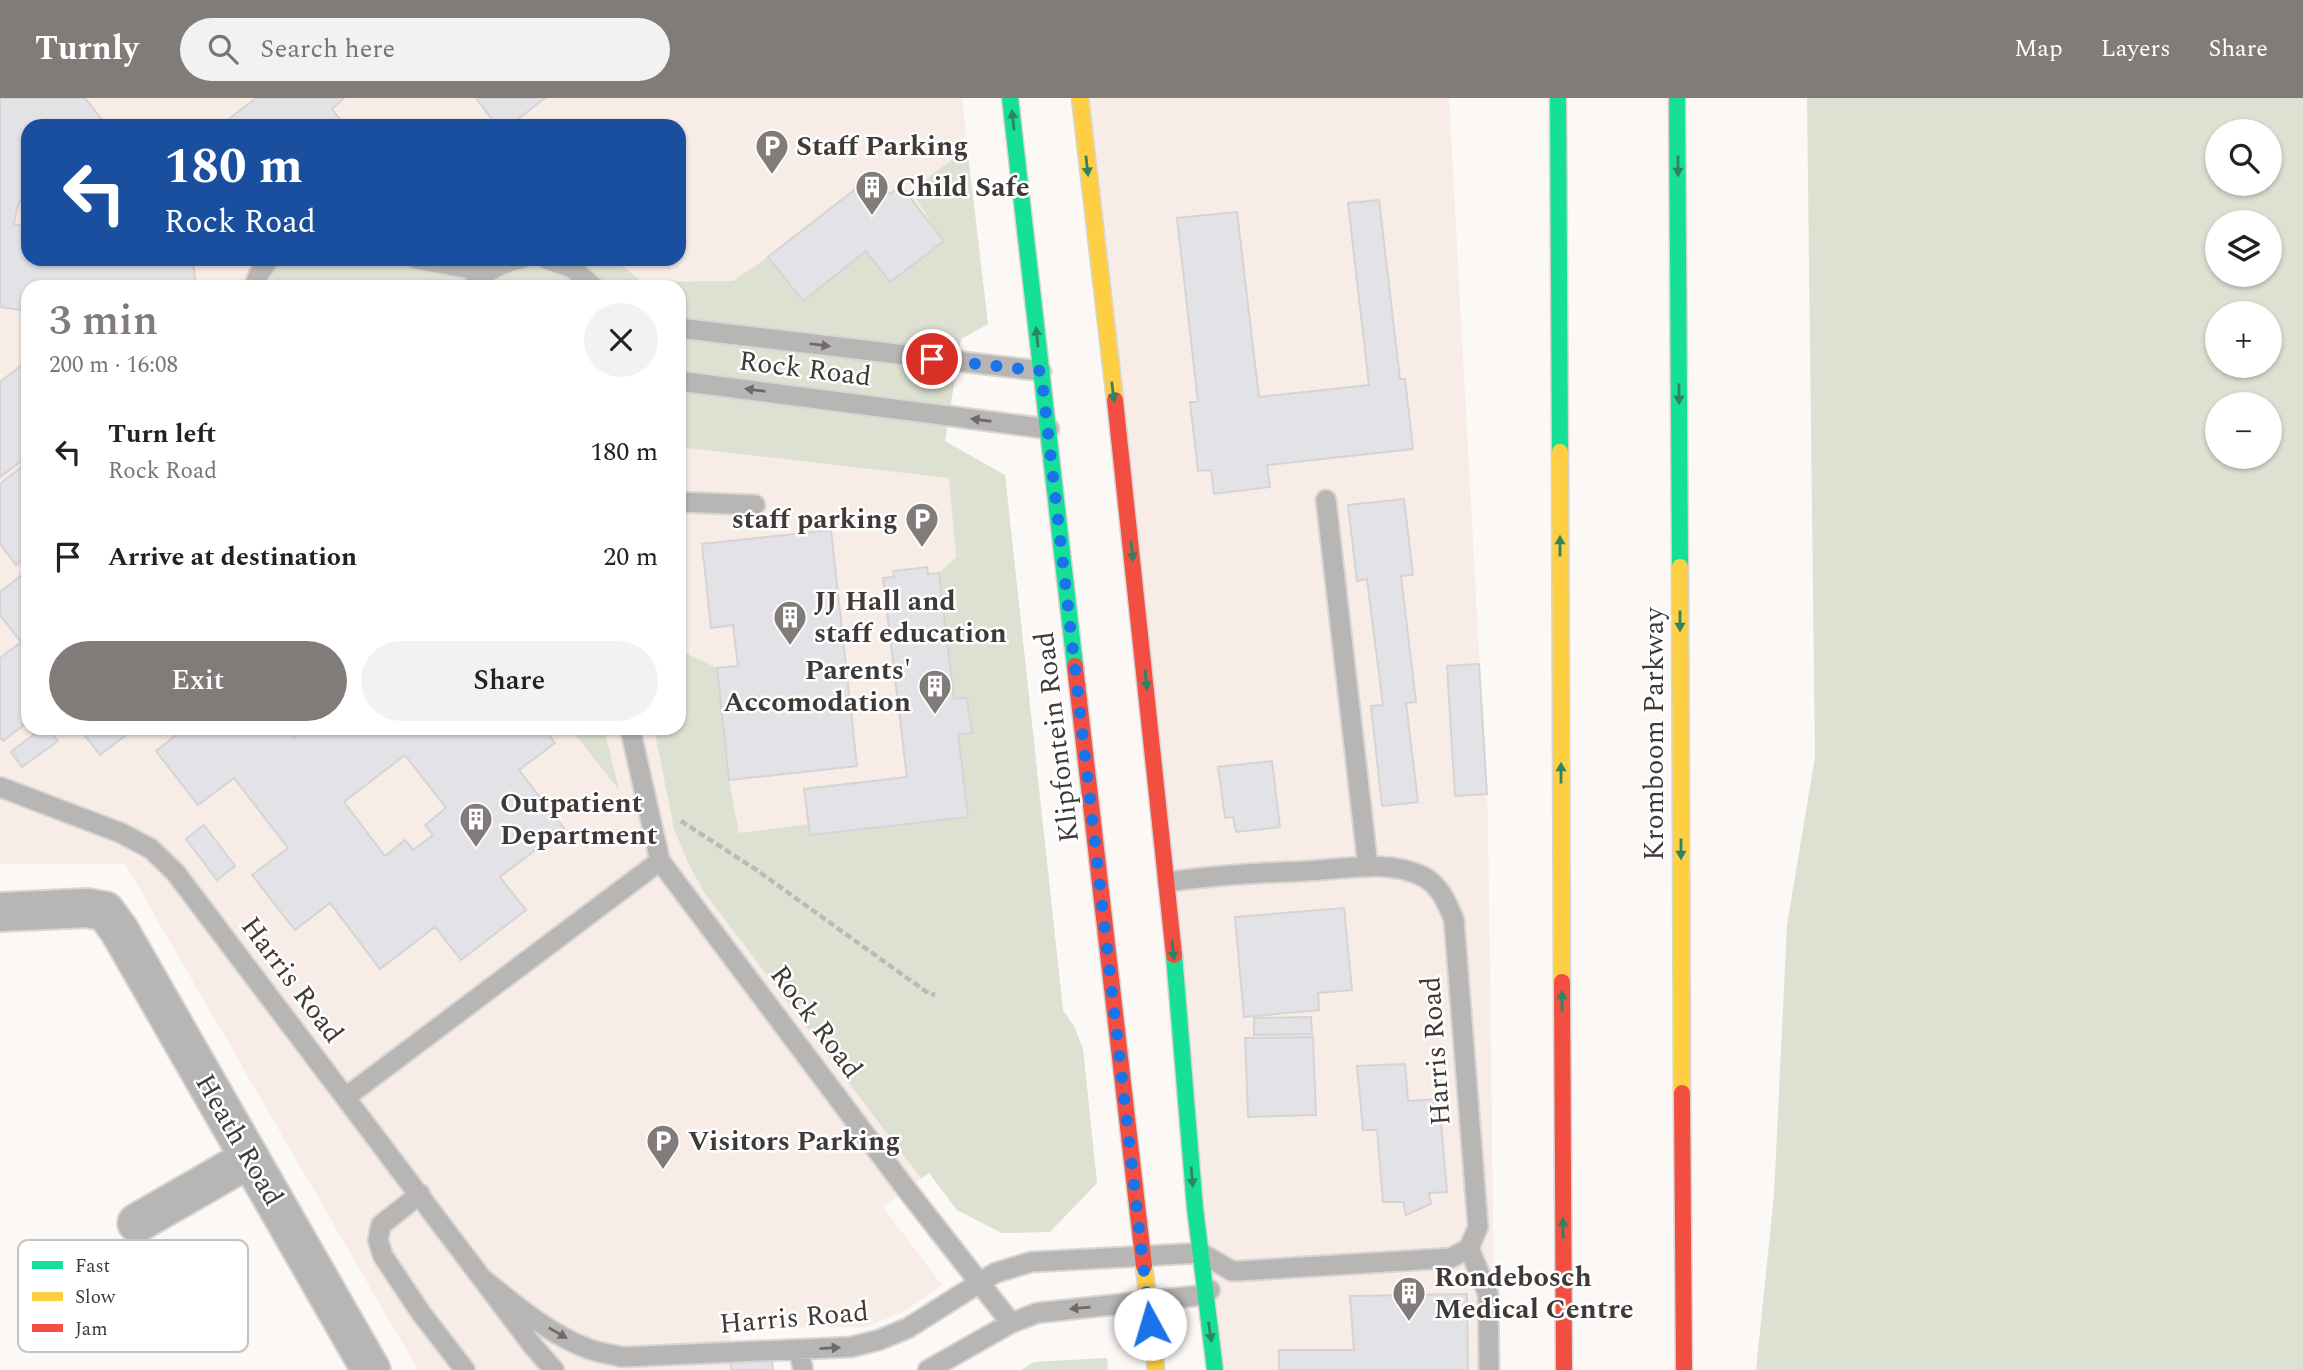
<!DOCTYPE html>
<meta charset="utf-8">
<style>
:root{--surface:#fff;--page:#f2f2f2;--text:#222;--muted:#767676;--accent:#817c7a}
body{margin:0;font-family:Spectral,serif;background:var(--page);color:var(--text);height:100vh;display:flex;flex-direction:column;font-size:26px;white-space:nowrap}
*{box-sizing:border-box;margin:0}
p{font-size:23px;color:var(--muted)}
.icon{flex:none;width:38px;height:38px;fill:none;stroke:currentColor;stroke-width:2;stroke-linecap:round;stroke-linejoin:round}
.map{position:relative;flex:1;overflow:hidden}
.sheet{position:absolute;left:21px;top:182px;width:665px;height:455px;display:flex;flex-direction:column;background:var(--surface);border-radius:21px;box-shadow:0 2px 5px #0004}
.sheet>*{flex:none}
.banner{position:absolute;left:21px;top:21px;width:665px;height:147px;border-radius:21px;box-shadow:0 2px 5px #0004;background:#1a4fa0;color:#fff;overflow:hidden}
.controls{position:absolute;left:2205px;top:21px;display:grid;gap:14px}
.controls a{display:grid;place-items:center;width:77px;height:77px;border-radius:50%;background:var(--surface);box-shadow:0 2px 5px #0004;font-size:35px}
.pin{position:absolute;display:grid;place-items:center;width:60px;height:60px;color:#fff;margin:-30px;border:4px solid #fff;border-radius:50%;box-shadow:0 2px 7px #0007}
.me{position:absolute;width:77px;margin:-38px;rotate:354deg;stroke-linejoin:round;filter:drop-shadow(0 0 5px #0008)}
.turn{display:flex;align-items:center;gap:24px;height:147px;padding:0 28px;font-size:32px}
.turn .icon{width:91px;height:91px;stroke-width:2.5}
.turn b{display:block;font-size:49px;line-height:60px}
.round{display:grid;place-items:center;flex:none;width:74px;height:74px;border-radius:37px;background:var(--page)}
.head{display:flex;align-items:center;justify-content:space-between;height:119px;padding:0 28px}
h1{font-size:42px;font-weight:600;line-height:52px;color:var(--accent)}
.action{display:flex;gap:14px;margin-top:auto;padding:14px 28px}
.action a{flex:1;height:80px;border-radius:42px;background:var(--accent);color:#fff;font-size:28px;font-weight:600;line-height:80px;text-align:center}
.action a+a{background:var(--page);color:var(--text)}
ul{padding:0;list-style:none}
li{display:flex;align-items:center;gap:21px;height:105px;padding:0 28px}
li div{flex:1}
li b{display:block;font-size:26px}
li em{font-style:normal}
header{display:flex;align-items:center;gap:42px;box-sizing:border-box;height:98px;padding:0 35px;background:var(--accent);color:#fff}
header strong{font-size:33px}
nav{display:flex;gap:38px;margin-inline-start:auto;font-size:24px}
.search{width:490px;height:63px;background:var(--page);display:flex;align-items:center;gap:18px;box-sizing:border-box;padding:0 24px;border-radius:38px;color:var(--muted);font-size:26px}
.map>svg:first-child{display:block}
.built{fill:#f8ece7;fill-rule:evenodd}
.green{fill:#dce1d2;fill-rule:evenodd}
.building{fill:#e3e2e6;stroke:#d5d4d5;stroke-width:2;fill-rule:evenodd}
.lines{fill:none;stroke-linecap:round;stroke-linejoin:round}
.lane-casing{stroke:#d8d6d4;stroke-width:23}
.street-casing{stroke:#d8d6d4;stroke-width:42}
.fast-casing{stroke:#d8d6d4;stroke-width:19}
.slow-casing{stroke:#d8d6d4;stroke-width:19}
.jam-casing{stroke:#d8d6d4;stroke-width:19}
.path{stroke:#bcbab9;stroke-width:4.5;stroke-dasharray:7 3.5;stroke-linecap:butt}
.lane{stroke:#b8b6b5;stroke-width:19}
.street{stroke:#b8b6b5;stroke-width:38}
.fast{stroke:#16e098;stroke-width:16}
.slow{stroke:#ffcf43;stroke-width:16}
.jam{stroke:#f24e42;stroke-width:16}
.oneway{fill:#2d8463}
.oneway2{fill:#6f6b69}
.route{stroke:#1a73e8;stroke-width:12;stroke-dasharray:0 21.6}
.labels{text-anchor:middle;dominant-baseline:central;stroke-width:5;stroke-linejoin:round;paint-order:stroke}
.poi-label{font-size:28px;font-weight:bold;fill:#3f3937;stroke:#fff;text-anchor:start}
.street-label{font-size:28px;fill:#3f3937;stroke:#fff}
.key{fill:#fff;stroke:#c5c4c3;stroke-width:2}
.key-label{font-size:19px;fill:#3f3937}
</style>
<header>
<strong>Turnly</strong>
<div class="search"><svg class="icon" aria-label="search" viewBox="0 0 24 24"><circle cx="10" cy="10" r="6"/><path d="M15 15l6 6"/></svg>Search here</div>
<nav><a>Map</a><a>Layers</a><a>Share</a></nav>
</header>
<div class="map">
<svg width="2303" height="1272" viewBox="0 0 2303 1272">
<rect width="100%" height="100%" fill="#fbf8f6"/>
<path class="built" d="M0 0H962L988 226 961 241 945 343 1005 377 1063 912 1074 928 1083 951 1097 1085 1050 1134 1002 1135 957 1112 929 1075 883 1109 942 1187 902 1215 864 1229 731 1230V1272H418L125 766H0ZM28 28H679V161H28ZM28 189H679V630H28Z
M1080 0H1449L1488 720 1495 1272H1215Z"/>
<path class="green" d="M1807 0H2303V1272H1756L1774 1097 1787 827 1815 659ZM2270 33V86H2217V33ZM2270 124V177H2217V124ZM2270 215V268H2217V215ZM2270 306V359H2217V306Z
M967 50 988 226 961 241 945 343 1005 377 1063 912 1074 928 1083 951 1097 1085 1050 1134 1002 1135 957 1112 929 1075 921 1080 704 794 688 765 674 731 654 630H679V552L717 570 729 682 739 735 809 726 810 737 968 719 958 636 972 634 967 600 954 601 939 475 956 459 949 380 679 349V189H254L270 161H614L642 184 733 183 768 159 803 202 866 153 891 184 943 143 911 93Z
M570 630H604L619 692Z
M1107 1260 1108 1272H1021L1034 1264Z"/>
<path class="building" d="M0 0H85L107 28H28V87L17 110 14 126 28 129V161H189L194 171 196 189H28V213L0 209Z
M256 0H344L332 11 344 26 341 28H220Z
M476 0H545L509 28H497Z
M875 76 890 96 901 88 944 143 890 184 866 153 803 203 768 159Z
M1379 102 1400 281H1405L1413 351 1267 367 1270 389 1214 396 1211 372 1198 373 1190 304H1198L1177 120 1237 114 1259 299 1369 287 1348 105Z
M28 262V358L0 379V284Z
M28 364V457L16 467 0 446V386Z
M1404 401 1413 477 1401 478 1416 604 1406 605 1418 704 1382 708 1371 608 1383 607 1367 481 1357 483 1348 407Z
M831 432 857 668 729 682 717 570 738 568 733 527 711 530 702 446Z
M927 469 928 476 939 475 954 601 967 600 972 635 958 636 968 719 810 737 804 691 907 679 883 480 894 479 893 473Z
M28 472V624L3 643 0 639V560L21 544 0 517V494Z
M1479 566 1487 696 1455 698 1447 568Z
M42 630H48L58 643 22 669 11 654Z
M79 630H135L100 657Z
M185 630H287L294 640 307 630H544L555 645 519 672 564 730 500 779 526 812 461 862 435 829 380 871 330 805 295 832 252 777 288 750 234 680 198 707 156 653ZM405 657 446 710 425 727 433 737 413 752 405 742 385 758 344 704Z
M1272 663 1280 729 1236 734 1233 719 1225 720 1218 669Z
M204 727 235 768 217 782 186 741Z
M1344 810 1352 892 1318 895 1319 912 1244 919 1235 819Z
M1311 919 1312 936 1254 937V920Z
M1313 939 1316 1017 1248 1019 1245 940Z
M1405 966 1408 1003 1439 1001 1447 1094 1429 1095 1431 1106 1406 1117 1403 1104H1383L1377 1032H1363L1357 968Z
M1467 1196 1468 1272H1279V1252H1354L1350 1198Z
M772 1263 773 1272H731V1264Z"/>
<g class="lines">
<defs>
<path id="lane" d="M416 161 486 174
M546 161 572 170 594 189
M254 189 259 176 270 161
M471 189C486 174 500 165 521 161
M679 230 1041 273
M679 283 1049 331
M1326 402 1368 769
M679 404 755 407
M630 630 660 763 907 1092 1011 1225
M0 689 121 735 151 751 175 774 533 1248 554 1272
M346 999 660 763
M420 1096 381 1127 378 1142 383 1158 421 1215 465 1272
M1469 1150 1488 1196 1489 1272
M483 1181C515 1207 550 1237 589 1251 599 1255 611 1256 622 1259L851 1249 879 1242 908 1230 995 1175 1031 1164 1201 1155 1232 1173H1239L1451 1160 1469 1150 1478 1129 1454 822C1447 805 1441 789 1424 779 1390 761 1343 771 1307 773 1260 775 1214 777 1168 784
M799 1252 803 1272
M928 1272 1011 1225 1037 1215 1204 1197 1210 1192"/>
<path id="street" d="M0 814 87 810 105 813 119 832 371 1272
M137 1125 250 1060"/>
<path id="fast" d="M1010 0 1075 568
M1558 0 1560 354
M1677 0 1680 469
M1174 857 1195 1110 1215 1272"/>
<path id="slow" d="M1080 0 1115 302
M1560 354 1562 884
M1680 469 1682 995
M1144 1168 1156 1272"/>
<path id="jam" d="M1115 302 1174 857
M1075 568 1144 1168
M1562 884 1564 1272
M1682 995 1684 1272"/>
</defs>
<use href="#lane" class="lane-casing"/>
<use href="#street" class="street-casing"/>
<use href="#fast" class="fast-casing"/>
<use href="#slow" class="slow-casing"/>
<use href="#jam" class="jam-casing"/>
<path class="path" d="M681 723 755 771 928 895 935 897"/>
<use href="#lane" class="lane"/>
<use href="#street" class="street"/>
<use href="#fast" class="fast"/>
<use href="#slow" class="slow"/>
<use href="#jam" class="jam"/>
</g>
<defs><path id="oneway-solid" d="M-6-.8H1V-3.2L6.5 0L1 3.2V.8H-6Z" transform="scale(1.75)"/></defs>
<g class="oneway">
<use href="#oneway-solid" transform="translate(1013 22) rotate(-96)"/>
<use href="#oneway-solid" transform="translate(1087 68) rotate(84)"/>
<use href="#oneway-solid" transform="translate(1678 68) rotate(90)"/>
<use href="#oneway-solid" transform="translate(1037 239) rotate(-96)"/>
<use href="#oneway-solid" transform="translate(1113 294) rotate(83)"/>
<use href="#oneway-solid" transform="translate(1679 296) rotate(90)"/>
<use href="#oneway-solid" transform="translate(1560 448) rotate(-90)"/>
<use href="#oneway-solid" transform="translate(1132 453) rotate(84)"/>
<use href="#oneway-solid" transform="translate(1680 523) rotate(90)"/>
<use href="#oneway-solid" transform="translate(1146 582) rotate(84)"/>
<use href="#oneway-solid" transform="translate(1561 675) rotate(-90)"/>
<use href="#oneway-solid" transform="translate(1681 751) rotate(90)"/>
<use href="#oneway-solid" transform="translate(1173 852) rotate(85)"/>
<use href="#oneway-solid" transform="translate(1562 903) rotate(-90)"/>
<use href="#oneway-solid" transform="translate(1192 1079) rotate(85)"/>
<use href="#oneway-solid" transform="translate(1563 1130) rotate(-90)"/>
<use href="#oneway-solid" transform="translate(1210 1234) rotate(82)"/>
</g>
<g class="oneway2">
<use href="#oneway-solid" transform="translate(820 247) rotate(7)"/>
<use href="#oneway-solid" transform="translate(755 292) rotate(-173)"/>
<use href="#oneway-solid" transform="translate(981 322) rotate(-172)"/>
<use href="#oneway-solid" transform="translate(1080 1210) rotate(175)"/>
<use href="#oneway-solid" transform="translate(558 1235) rotate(30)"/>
<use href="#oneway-solid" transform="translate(830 1250) rotate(-3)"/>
</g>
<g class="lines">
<path class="route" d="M932 261 1041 273 1150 1226"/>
</g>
<defs>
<symbol id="parking-pin" viewBox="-11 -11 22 30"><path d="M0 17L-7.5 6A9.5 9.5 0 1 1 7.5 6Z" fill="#817c7a" stroke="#fff"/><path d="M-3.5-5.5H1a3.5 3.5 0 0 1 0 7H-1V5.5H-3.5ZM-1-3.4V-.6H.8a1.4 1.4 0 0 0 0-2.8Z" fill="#fff"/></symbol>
<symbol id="building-pin" viewBox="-11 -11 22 30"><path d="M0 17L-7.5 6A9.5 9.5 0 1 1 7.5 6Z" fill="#817c7a" stroke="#fff"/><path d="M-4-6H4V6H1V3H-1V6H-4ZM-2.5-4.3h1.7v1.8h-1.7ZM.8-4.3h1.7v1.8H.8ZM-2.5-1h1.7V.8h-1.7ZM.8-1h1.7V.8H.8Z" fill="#fff"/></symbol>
</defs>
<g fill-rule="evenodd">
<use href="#parking-pin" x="753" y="29" width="38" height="52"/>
<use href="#building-pin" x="853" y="70" width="38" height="52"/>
<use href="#parking-pin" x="903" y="402" width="38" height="52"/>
<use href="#building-pin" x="771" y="500" width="38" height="52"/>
<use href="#building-pin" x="916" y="569" width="38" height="52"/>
<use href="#building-pin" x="457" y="702" width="38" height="52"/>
<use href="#parking-pin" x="644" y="1024" width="38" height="52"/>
<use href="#building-pin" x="1390" y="1176" width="38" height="52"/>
</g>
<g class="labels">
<g class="poi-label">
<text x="796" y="48">Staff Parking</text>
<text x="896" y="89">Child Safe</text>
<text x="898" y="421" text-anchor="end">staff parking</text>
<text x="814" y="503">JJ Hall and<tspan x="814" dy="32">staff education</tspan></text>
<text x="911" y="572" text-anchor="end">Parents'<tspan x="911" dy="32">Accomodation</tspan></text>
<text x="500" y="705">Outpatient<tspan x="500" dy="32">Department</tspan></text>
<text x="688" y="1043">Visitors Parking</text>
<text x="1434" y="1179">Rondebosch<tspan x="1434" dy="32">Medical Centre</tspan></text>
</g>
<g class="street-label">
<text transform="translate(805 271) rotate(7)">Rock Road</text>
<text transform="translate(1654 636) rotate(-90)">Kromboom Parkway</text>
<text transform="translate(1057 639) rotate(-97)">Klipfontein Road</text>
<text transform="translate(292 882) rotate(53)">Harris Road</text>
<text transform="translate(816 924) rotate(53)">Rock Road</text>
<text transform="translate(1436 953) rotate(-94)">Harris Road</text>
<text transform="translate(239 1042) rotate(60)">Heath Road</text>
<text transform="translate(794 1220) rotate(-5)">Harris Road</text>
</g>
</g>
<rect x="18" y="1142" width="230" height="112" rx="10" class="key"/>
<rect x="32" y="1163" width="31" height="8" fill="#16e098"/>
<rect x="32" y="1194" width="31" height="9" fill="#ffcf43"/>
<rect x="32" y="1226" width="31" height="8" fill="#f24e42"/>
<g class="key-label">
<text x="75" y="1174">Fast</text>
<text x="75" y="1205">Slow</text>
<text x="75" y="1237">Jam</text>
</g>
</svg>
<div class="controls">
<a><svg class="icon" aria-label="search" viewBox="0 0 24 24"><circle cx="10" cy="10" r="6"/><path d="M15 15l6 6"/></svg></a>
<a><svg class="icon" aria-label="layers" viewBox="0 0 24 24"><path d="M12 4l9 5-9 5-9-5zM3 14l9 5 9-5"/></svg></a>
<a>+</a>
<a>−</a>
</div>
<div class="pin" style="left:932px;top:261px;background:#d93025"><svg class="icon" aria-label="arrive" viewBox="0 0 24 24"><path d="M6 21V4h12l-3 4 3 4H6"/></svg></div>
<svg class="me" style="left:1150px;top:1226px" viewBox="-20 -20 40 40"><circle r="19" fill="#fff"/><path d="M0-13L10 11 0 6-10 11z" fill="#1a73e8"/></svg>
<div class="banner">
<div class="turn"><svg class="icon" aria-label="left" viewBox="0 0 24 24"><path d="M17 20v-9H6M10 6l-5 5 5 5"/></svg><div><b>180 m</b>Rock Road</div></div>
</div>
<section class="sheet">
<div class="head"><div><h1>3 min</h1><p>200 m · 16:08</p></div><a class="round"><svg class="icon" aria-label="close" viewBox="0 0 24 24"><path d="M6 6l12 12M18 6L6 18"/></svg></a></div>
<ul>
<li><svg class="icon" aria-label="left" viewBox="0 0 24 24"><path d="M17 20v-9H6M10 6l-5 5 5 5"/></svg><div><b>Turn left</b><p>Rock Road</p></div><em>180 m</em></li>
<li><svg class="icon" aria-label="arrive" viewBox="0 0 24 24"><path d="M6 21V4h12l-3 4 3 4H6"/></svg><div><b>Arrive at destination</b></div><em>20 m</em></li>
</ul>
<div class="action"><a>Exit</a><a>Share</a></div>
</section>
</div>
